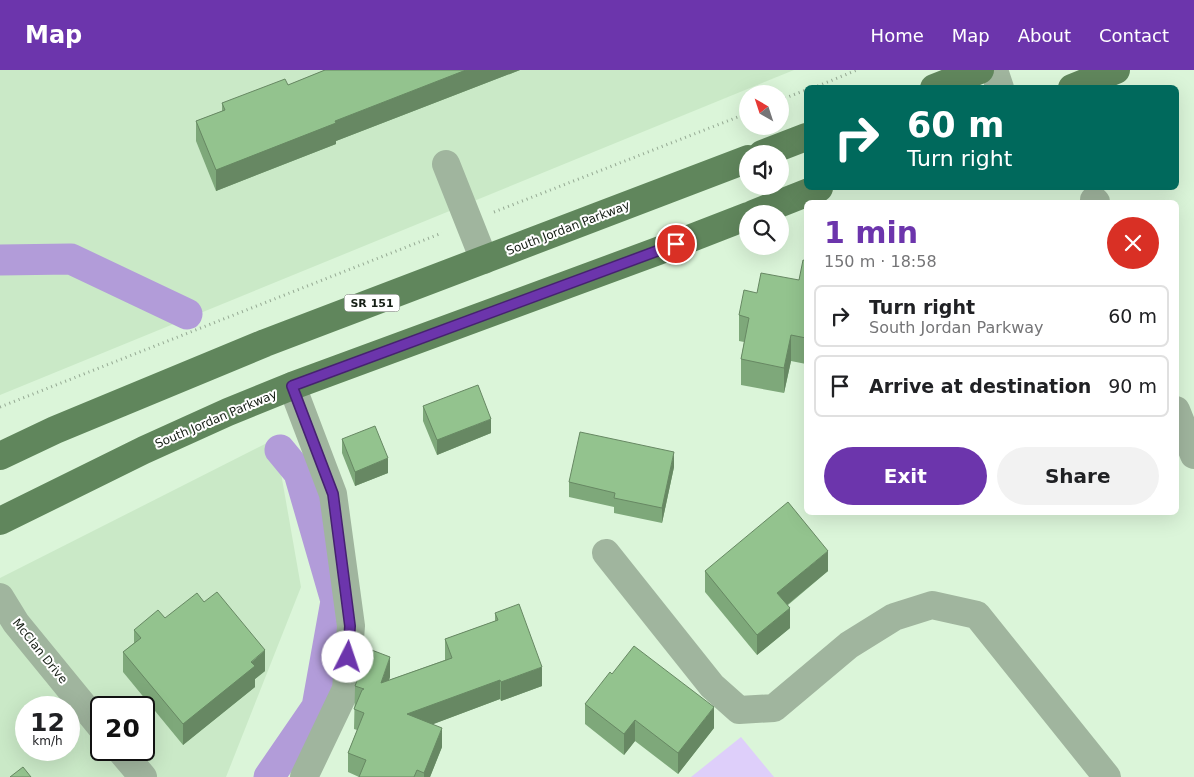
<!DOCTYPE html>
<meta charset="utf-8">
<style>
:root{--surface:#fff;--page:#f2f2f2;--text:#202124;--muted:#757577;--line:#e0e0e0;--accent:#6c35ac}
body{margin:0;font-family:"DejaVu Sans",sans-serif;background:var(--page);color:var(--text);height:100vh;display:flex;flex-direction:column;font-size:19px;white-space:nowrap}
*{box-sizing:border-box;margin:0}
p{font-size:16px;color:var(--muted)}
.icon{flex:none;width:28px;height:28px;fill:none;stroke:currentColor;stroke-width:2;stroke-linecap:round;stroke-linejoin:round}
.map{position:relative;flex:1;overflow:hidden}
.side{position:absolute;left:804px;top:130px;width:375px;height:315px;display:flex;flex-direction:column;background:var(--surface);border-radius:8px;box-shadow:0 5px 20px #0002}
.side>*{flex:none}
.hud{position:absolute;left:804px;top:15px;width:375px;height:105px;border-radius:8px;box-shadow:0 5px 20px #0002;background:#00695c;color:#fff;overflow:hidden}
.needle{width:32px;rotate:321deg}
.tools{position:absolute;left:739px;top:15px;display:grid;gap:10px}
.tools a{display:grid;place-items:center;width:50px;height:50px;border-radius:50%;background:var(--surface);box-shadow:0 5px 20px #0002;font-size:25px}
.speed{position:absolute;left:15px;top:626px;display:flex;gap:10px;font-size:25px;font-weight:700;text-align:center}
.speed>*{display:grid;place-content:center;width:65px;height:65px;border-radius:50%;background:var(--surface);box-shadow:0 5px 20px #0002;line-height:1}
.speed small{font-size:12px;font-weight:400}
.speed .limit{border:2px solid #111;border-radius:8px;background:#fff;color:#111}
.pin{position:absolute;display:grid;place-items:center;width:42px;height:42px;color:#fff;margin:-21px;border:2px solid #fff;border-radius:50%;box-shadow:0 1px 5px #0007}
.me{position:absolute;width:55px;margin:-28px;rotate:4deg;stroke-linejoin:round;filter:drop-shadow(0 0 4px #0008)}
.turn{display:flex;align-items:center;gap:18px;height:105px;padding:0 20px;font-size:22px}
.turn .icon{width:65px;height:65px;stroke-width:2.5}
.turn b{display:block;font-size:35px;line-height:42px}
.round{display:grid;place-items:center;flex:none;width:52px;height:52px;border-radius:26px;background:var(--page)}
.overview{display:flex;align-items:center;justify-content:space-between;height:85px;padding:0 20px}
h1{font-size:30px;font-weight:600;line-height:38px;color:var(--accent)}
.button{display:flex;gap:10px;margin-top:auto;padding:10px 20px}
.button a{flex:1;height:58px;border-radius:30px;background:var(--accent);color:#fff;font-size:20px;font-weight:600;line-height:58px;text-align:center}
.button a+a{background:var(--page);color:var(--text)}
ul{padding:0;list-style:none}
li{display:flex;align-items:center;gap:15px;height:62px;margin:0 10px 8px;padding:0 10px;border:2px solid var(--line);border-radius:8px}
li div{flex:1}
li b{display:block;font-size:19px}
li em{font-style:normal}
header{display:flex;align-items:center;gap:30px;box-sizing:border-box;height:70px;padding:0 25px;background:var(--accent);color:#fff}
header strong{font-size:24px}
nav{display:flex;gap:28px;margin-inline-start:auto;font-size:18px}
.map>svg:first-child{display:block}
.built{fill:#cae9c7;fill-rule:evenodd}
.garden{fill:#decffa}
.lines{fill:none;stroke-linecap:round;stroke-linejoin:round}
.canal{stroke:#b29cd9;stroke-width:31}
.path{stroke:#95a993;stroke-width:3;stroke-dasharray:1 4;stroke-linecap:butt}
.minor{stroke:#a0b59e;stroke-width:28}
.major{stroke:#60865c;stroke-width:28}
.wall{fill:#7ea87a}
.shaded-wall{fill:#678863}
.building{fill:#93c38e;stroke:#678863}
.route-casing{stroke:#462270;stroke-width:12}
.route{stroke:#6c35ac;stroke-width:9}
.labels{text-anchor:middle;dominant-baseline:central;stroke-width:4;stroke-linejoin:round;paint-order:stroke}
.shield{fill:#fff;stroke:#5b625a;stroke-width:1}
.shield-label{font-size:11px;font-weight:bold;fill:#151e14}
.street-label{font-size:12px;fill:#151e14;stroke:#fff}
</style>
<header>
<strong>Map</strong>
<nav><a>Home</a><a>Map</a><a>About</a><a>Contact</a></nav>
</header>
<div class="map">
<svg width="1194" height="707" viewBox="0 0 1194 707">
<rect width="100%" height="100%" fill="#dbf5d9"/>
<path class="built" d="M0 0H794L0 325Z
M275 369 301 517 226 707H0V508ZM26 638H69V680H26ZM101 638H144V680H101Z"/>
<path class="garden" d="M741 667 774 707H691Z"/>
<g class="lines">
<path class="canal" d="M0 190 71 189 187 244
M269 707 317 637 336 531 299 403 280 380"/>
<path class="path" d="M813 18 857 0
M780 30 806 20
M494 142 748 43
M0 337 442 163"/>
<path class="minor" d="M994 0 1000 18
M446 94 484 190
M1094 130 1096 132
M292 316 333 424 351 556 346 619 304 707
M1176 340 1194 385
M606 483 712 616 739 640 774 638 849 575 894 547 932 535 977 545 1107 707
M0 527 16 553 101 657
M120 680 143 707"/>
<path class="major" d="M934 18 980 0
M1072 18 1116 0
M762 84 806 67
M753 144 819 118
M0 386 55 360 265 273 748 89
M0 451 144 380 228 342 292 316 658 181 748 146"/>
</g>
<path class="wall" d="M325 0H520L336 71V74L216 121 196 71V51L222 41V33L288 15Z
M806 191V294L791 291 784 323 741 315V289L744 272 739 271V245L799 210Z
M423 336 491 363 437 385 423 351Z
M342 369 388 403 355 416 342 383Z
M674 397 662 453 614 443V437L569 427V412Z
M705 501H828L788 535 790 558 757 585 705 522Z
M495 543 542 616 501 631 500 629 433 654 442 677 430 707H359L348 702V683L357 660 354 659 355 616 390 607 389 610 445 590V569L495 551Z
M165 548 265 601 255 609V617L183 675 123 602V582L134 573V560Z
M612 604 714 658 678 704 635 671 624 685 585 654V634Z"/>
<path class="shaded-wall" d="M466 0H520L336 71V74L216 121V100L335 51Z
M791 265V291L784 323V298Z
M491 349V363L437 385V370Z
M674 382V397L662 453V438Z
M388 388V403L355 416V402Z
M828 481V501L777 543V523Z
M790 538V558L757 585V565Z
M265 580V601L255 609V617L183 675V654Z
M390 587V607L381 633V613Z
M542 597V616L501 631V612Z
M500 610V629L407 664V644Z
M714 637V658L678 704V683Z
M635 650V671L624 685V664Z
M442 658V677L430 707H424V703Z"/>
<path class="building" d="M325 0H466L335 51 336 53 216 100 196 51 225 40 222 33 285 9 288 15Z
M803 190 806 191V268L791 265 784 298 741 289 749 248 739 245 744 220 757 223 761 203 799 210Z
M478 315 491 349 437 370 423 336Z
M375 356 388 388 355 402 342 369Z
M580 362 674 382 662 438 614 428 615 423 569 412Z
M788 432 828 481 777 523 790 538 757 565 705 501Z
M217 522 265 580 251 592 255 596 183 654 123 582 141 568 134 560 158 540 165 548 197 523 204 532Z
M519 534 542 597 501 612 500 610 407 644 442 658 424 703 417 700 414 707H359L366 690 348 683 364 643 354 639 362 620 364 619 355 616 369 579 390 587 381 613 452 588 445 569 498 550 495 543Z
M634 576 714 637 678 683 635 650 624 664 585 634 610 602 612 604Z
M23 697 31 707H10Z"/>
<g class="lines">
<defs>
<path id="route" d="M348 587 350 556 333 424 292 316 676 174"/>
</defs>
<use href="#route" class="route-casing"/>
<use href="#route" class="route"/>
</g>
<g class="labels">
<rect class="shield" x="344.5" y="224.5" width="55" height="17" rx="4"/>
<g class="shield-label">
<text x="372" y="233">SR 151</text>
</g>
<g class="street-label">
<text transform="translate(568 158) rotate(-21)">South Jordan Parkway</text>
<text transform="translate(216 349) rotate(-23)">South Jordan Parkway</text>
<text transform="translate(40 581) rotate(51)">McClan Drive</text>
</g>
</g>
</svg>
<div class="tools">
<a><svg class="needle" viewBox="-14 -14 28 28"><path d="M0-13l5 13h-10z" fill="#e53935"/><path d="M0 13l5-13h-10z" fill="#757577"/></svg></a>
<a><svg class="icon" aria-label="sound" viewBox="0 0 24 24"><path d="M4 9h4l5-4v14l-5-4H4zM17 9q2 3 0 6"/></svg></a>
<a><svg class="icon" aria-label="search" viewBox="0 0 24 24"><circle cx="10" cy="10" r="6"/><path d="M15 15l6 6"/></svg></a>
</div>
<div class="speed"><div>12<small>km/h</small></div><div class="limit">20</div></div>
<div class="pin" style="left:676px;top:174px;background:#d93025"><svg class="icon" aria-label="arrive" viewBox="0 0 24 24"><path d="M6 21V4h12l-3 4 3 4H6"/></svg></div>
<svg class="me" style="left:348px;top:587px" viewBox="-20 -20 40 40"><circle r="19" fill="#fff"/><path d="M0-13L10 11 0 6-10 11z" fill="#6c35ac"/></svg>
<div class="hud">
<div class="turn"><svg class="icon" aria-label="right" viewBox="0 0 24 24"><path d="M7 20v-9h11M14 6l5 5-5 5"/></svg><div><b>60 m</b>Turn right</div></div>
</div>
<section class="side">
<div class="overview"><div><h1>1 min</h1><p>150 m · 18:58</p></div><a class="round" style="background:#d93025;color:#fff"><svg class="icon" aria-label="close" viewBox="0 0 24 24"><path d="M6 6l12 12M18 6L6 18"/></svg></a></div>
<ul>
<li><svg class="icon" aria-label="right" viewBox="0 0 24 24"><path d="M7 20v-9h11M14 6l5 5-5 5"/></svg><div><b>Turn right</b><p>South Jordan Parkway</p></div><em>60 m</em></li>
<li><svg class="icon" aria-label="arrive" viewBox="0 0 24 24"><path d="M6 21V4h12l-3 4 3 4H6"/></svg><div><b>Arrive at destination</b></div><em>90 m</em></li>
</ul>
<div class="button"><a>Exit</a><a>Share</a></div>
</section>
</div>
